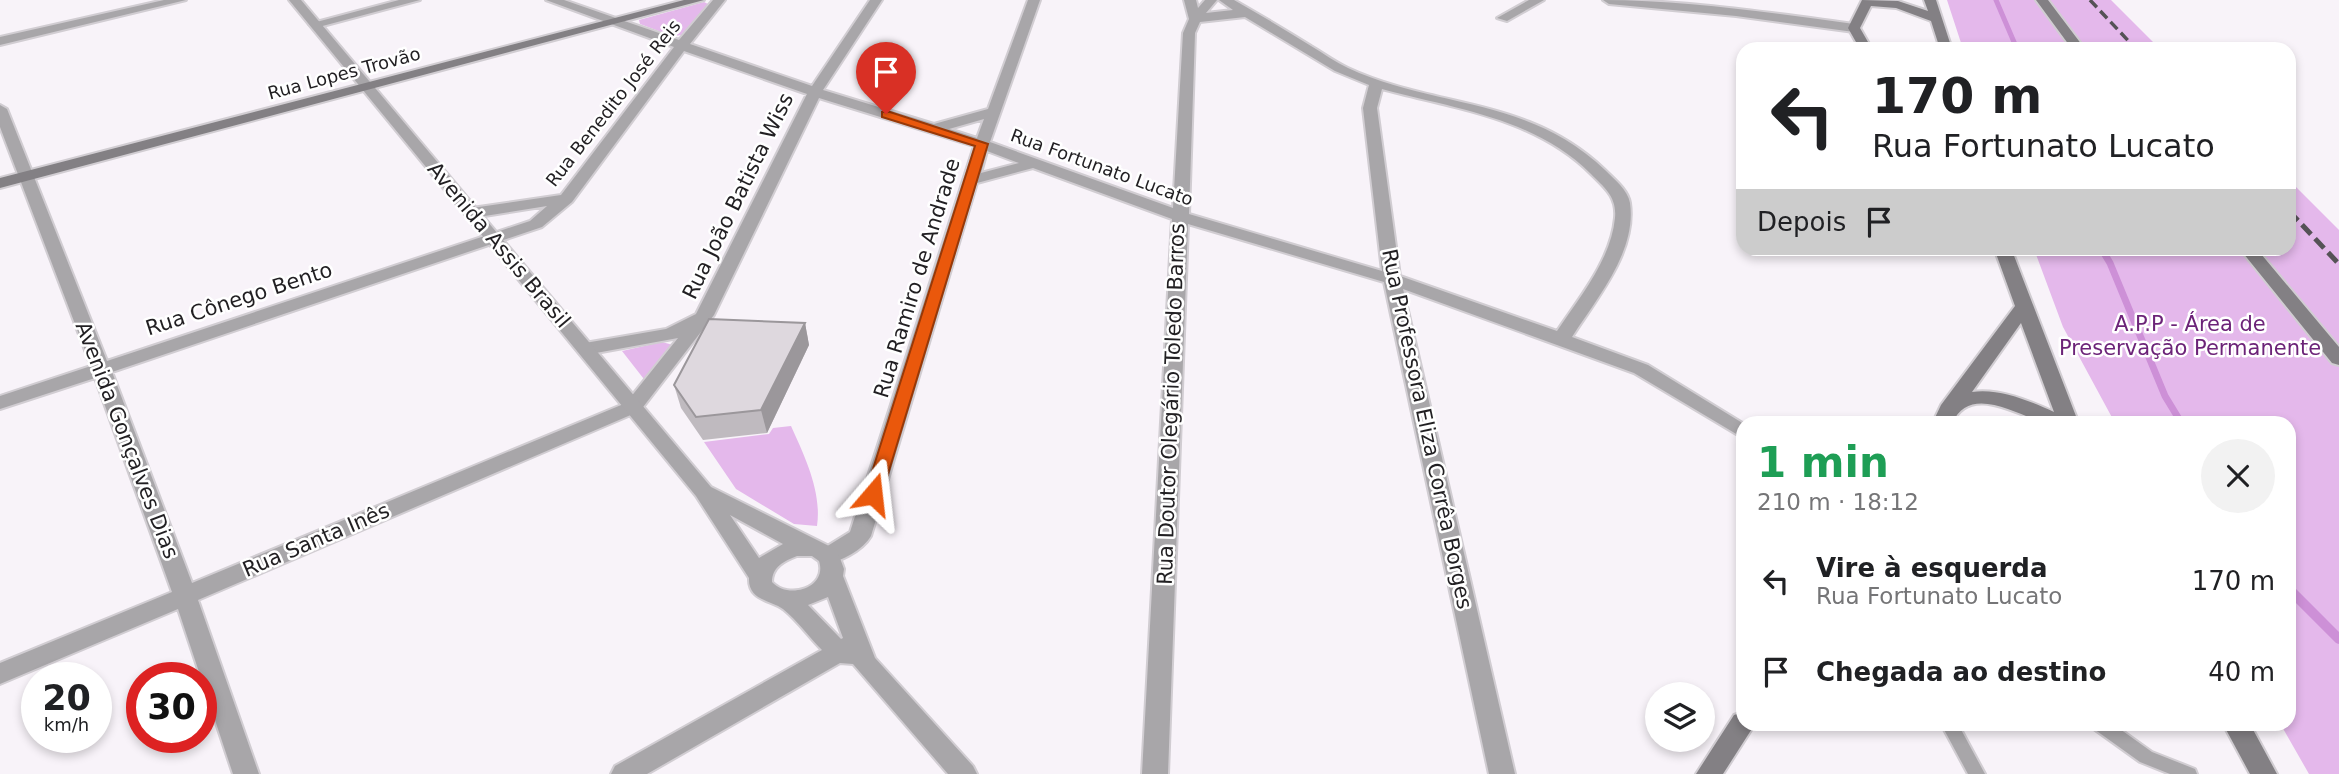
<!DOCTYPE html>
<html lang="pt">
<meta charset="utf-8">
<style>
:root{--surface:#fff;--page:#f2f2f2;--text:#202124;--muted:#757577}
body{margin:0;font-family:"DejaVu Sans",sans-serif;background:var(--page);color:var(--text);height:100vh;display:flex;flex-direction:column;font-size:26px;white-space:nowrap}
*{box-sizing:border-box;margin:0}
p{font-size:23px;color:var(--muted)}
.icon{flex:none;width:38px;height:38px;fill:none;stroke:currentColor;stroke-width:2;stroke-linecap:round;stroke-linejoin:round}
.map{position:relative;flex:1;overflow:hidden}
.sheet{position:absolute;left:1736px;top:416px;width:560px;height:315px;display:flex;flex-direction:column;background:var(--surface);border-radius:21px;box-shadow:0 4px 10px #0003}
.sheet>*{flex:none}
.guide{position:absolute;left:1736px;top:42px;width:560px;height:214px;border-radius:21px;box-shadow:0 4px 10px #0003;background:#fff;color:var(--text);overflow:hidden}
.fabs{position:absolute;left:1645px;top:682px;display:grid;gap:14px}
.fabs a{display:grid;place-items:center;width:70px;height:70px;border-radius:50%;background:var(--surface);box-shadow:0 4px 10px #0003;font-size:35px}
.speed{position:absolute;left:21px;top:662px;display:flex;gap:14px;font-size:35px;font-weight:700;text-align:center}
.speed>*{display:grid;place-content:center;width:91px;height:91px;border-radius:50%;background:var(--surface);box-shadow:0 4px 10px #0003;line-height:1}
.speed small{font-size:18px;font-weight:400}
.speed .limit{border:10px solid #d22;background:#fff;color:#111}
.pin{position:absolute;display:grid;place-items:center;width:60px;height:60px;color:#fff;margin:-72px -30px;border-radius:50% 50% 50% 0;rotate:-45deg;box-shadow:0 0 7px #0007}
.pin .icon{rotate:45deg}
.me{position:absolute;width:77px;margin:-38px;rotate:17deg;stroke-linejoin:round;filter:drop-shadow(0 0 5px #0008)}
.turn{display:flex;align-items:center;gap:24px;height:147px;padding:0 21px;font-size:32px}
.turn .icon{width:91px;height:91px;stroke-width:2.5}
.turn b{display:block;font-size:49px;line-height:60px}
.then{display:flex;align-items:center;height:66px;padding:0 21px;background:#0003;gap:14px;font-size:26px}
.round{display:grid;place-items:center;flex:none;width:74px;height:74px;border-radius:37px;background:var(--page)}
.head{display:flex;align-items:center;justify-content:space-between;height:119px;padding:0 21px}
h1{font-size:42px;font-weight:600;line-height:52px;color:#1e9e55}
ul{padding:0;list-style:none}
li{display:flex;align-items:center;gap:21px;height:91px;padding:0 21px}
li div{flex:1}
li b{display:block;font-size:26px}
li em{font-style:normal}
.map>svg:first-child{display:block}
.green{fill:#e4b8eb}
.lines{fill:none;stroke-linecap:round;stroke-linejoin:round}
.stream-far2{stroke:#cd90d7;stroke-width:5}
.stream-far1{stroke:#cd90d7;stroke-width:7}
.stream{stroke:#cd90d7;stroke-width:10}
.service-casing{stroke:#d1cdd2;stroke-width:4}
.minor-casing{stroke:#d1cdd2;stroke-width:4}
.tertiary-casing{stroke:#d1cdd2;stroke-width:4}
.secondary-casing{stroke:#d1cdd2;stroke-width:4}
.service{fill:#a8a6a9;fill-rule:evenodd}
.minor{fill:#a8a6a9;fill-rule:evenodd}
.tertiary{fill:#a8a6a9;fill-rule:evenodd}
.secondary{fill:#838084;fill-rule:evenodd}
.rail-far1{stroke:#555256;stroke-width:3.5;stroke-dasharray:10 5;stroke-linecap:butt}
.rail{stroke:#555256;stroke-width:5;stroke-dasharray:13 6;stroke-linecap:butt}
.wall{fill:#bfbabf}
.shaded-wall{fill:#9b979b}
.building{fill:#ded8de;stroke:#9b979b;stroke-width:2}
.route{fill:#ea580c;stroke:#983908;stroke-width:2}
.labels{text-anchor:middle;dominant-baseline:central;stroke-width:5;stroke-linejoin:round;paint-order:stroke}
.far-street-label{font-size:18px;fill:#211f22;stroke:#fff}
.street-label{font-size:21px;fill:#211f22;stroke:#fff}
.park-label{font-size:21px;fill:#6c2378;stroke:#fff}
</style>
<div class="map">
<svg width="2339" height="774" viewBox="0 0 2339 774">
<rect width="100%" height="100%" fill="#f8f3f9"/>
<path class="green" d="M1947 0H2111L2160 49H1963Z
M704 2 710 5 683 35 672 36 640 24 639 20Z
M2289 180 2339 230V774H2309L2281 725 2289 724V424L2115 423 2063 327 2034 249 2289 248Z
M662 342 673 345 647 383 622 351Z
M791 426C805 457 822 492 817 526L794 524 736 489 704 442 769 434 773 428Z"/>
<g class="lines">
<path class="stream-far2" d="M1996 0 2017 49"/>
<path class="stream-far1" d="M2101 248 2110 263 2165 396 2182 424"/>
<path class="stream" d="M2289 589 2339 639"/>
<defs>
<path id="service" d="M1941 724H1958L1985 774H1968Z
M2092 724H2113L2152 752 2195 769 2197 774H2170L2140 762 2094 729Z"/>
<path id="minor" d="M164 0H186L0 45V37Z
M399 0H420L315 28 309 24Z
M546 0H564L679 40 713 0H725L690 44 812 86 870 0H882L823 90 934 124 988 109 1028 0H1040L990 142 1173 208 1183 33 1189 19 1184 0H1196L1198 8 1205 0H1217L1206 13 1233 10 1219 0H1234C1260 15 1286 30 1311 46 1323 53 1335 62 1348 68 1436 109 1528 96 1605 170 1614 179 1628 190 1630 203 1637 252 1596 299 1572 337L1648 365 1744 424 1743 438 1634 373 1403 289 1515 774H1489L1384 282 1188 224 1168 774H1142L1172 219 1033 168 977 183 871 536C863 550 836 566 821 562L818 556 821 550 850 532 974 146 819 98 714 315 640 411 198 600 259 774H233L178 609 0 684V663L172 592 95 378 0 409V396L91 366 0 127V105L7 109 107 361 530 221 547 206 472 218 464 213 472 208 561 195 674 47ZM1245 17 1335 71 1369 85 1363 108 1382 271 1189 214 1195 33 1200 22ZM684 51 807 94 696 314 666 329 585 343 576 349 585 355 678 338 626 403 192 583 112 372 542 227 572 202ZM1382 89C1456 109 1535 118 1591 174 1605 188 1617 197 1615 218 1611 260 1579 298 1557 331L1400 276 1377 108ZM984 119 977 138 949 129ZM987 151 1019 163 981 173Z
M1529 0H1544L1507 21 1497 18Z
M1603 0C1687 0 1771 13 1854 24L1860 28 1854 32 1736 16 1609 4Z"/>
<path id="tertiary" d="M289 0H301L711 487 837 550 844 569 843 576 875 658 973 766 977 774H948L853 664 840 663 647 774H611L615 766 822 650C809 637 797 620 783 609 770 600 748 600 749 578L696 496ZM730 515 783 544 759 558ZM797 556H812L819 561C828 588 788 600 772 582 772 567 784 561 797 556ZM828 597 843 638 841 639 808 605Z"/>
<path id="secondary" d="M684 0H704L0 188V178Z
M1862 0 1898 1 1928 11 1924 0H1936L1952 49H1940L1931 21 1896 8 1871 6 1860 28 1872 49H1860L1848 28Z
M2036 0H2048L2085 49H2072Z
M1994 248H2011L2079 424C2069 424 2055 426 2045 423 2017 415 1969 383 1952 424H1932L1941 405 2015 306ZM2021 323 2054 412C2030 401 1999 388 1972 392Z
M2239 248H2256L2339 347V365L2332 363Z
M1743 712V724H1755L1723 774H1696L1734 715Z
M2223 724H2250L2277 774H2250Z"/>
</defs>
<use href="#service" class="service-casing"/>
<use href="#minor" class="minor-casing"/>
<use href="#tertiary" class="tertiary-casing"/>
<use href="#secondary" class="secondary-casing"/>
<use href="#service" class="service"/>
<use href="#minor" class="minor"/>
<use href="#tertiary" class="tertiary"/>
<use href="#secondary" class="secondary"/>
<path class="rail-far1" d="M2090 0 2136 49"/>
<path class="rail" d="M2289 211 2339 264"/>
</g>
<path class="wall" d="M805 323 809 345 767 433 703 440 681 408 674 385Z"/>
<path class="shaded-wall" d="M805 323 809 345 767 433 761 410Z"/>
<path class="building" d="M709 319 805 323 761 410 696 417 674 385Z"/>
<path class="route" d="M882 112H890L988 144 882 494 873 499 865 494 975 146 882 117Z"/>
<g class="labels">
<g class="far-street-label">
<text transform="translate(344 73) rotate(-15)">Rua Lopes Trovão</text>
<text transform="translate(613 103) rotate(-52)">Rua Benedito José Reis</text>
<text transform="translate(1102 167) rotate(20)">Rua Fortunato Lucato</text>
</g>
<g class="street-label">
<text transform="translate(738 196) rotate(-64)">Rua João Batista Wiss</text>
<text transform="translate(499 245) rotate(50)">Avenida Assis Brasil</text>
<text transform="translate(917 278) rotate(-73)">Rua Ramiro de Andrade</text>
<text transform="translate(239 299) rotate(-18)">Rua Cônego Bento</text>
<text transform="translate(1171 404) rotate(-88)">Rua Doutor Olegário Toledo Barros</text>
<text transform="translate(1427 429) rotate(78)">Rua Professora Eliza Corrêa Borges</text>
<text transform="translate(127 440) rotate(69)">Avenida Gonçalves Dias</text>
<text transform="translate(316 540) rotate(-23)">Rua Santa Inês</text>
</g>
<g class="park-label">
<text x="2190" y="324">A.P.P - Área de<tspan x="2190" dy="24">Preservação Permanente</tspan></text>
</g>
</g>
</svg>
<div class="fabs">
<a><svg class="icon" aria-label="layers" viewBox="0 0 24 24"><path d="M12 4l9 5-9 5-9-5zM3 14l9 5 9-5"/></svg></a>
</div>
<div class="speed"><div>20<small>km/h</small></div><div class="limit">30</div></div>
<div class="pin" style="left:886px;top:114px;background:#d93025"><svg class="icon" aria-label="arrive" viewBox="0 0 24 24"><path d="M6 21V4h12l-3 4 3 4H6"/></svg></div>
<svg class="me" style="left:873px;top:494px" viewBox="-20 -20 40 40"><path d="M0-17L14 15 0 8-14 15z" fill="#ea580c" stroke="#fff" stroke-width="4"/></svg>
<div class="guide">
<div class="turn"><svg class="icon" aria-label="left" viewBox="0 0 24 24"><path d="M17 20v-9H6M10 6l-5 5 5 5"/></svg><div><b>170 m</b>Rua Fortunato Lucato</div></div>
<div class="then">Depois<svg class="icon" aria-label="arrive" viewBox="0 0 24 24"><path d="M6 21V4h12l-3 4 3 4H6"/></svg></div>
</div>
<section class="sheet">
<div class="head"><div><h1>1 min</h1><p>210 m · 18:12</p></div><a class="round"><svg class="icon" aria-label="close" viewBox="0 0 24 24"><path d="M6 6l12 12M18 6L6 18"/></svg></a></div>
<ul>
<li><svg class="icon" aria-label="left" viewBox="0 0 24 24"><path d="M17 20v-9H6M10 6l-5 5 5 5"/></svg><div><b>Vire à esquerda</b><p>Rua Fortunato Lucato</p></div><em>170 m</em></li>
<li><svg class="icon" aria-label="arrive" viewBox="0 0 24 24"><path d="M6 21V4h12l-3 4 3 4H6"/></svg><div><b>Chegada ao destino</b></div><em>40 m</em></li>
</ul>
</section>
</div>
